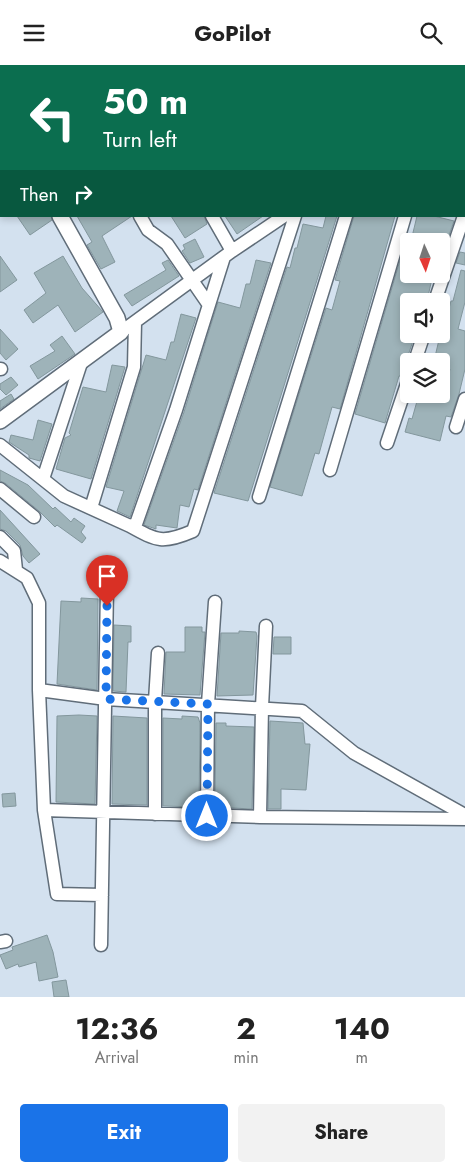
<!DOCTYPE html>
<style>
:root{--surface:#fff;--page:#f2f2f2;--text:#222;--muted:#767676;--accent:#1a73e8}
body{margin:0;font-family:Jost,sans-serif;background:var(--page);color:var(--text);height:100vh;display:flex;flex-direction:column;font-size:19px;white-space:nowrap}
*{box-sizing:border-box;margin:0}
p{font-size:16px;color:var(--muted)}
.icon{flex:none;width:28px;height:28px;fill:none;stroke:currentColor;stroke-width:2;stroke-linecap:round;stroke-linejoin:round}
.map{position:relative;height:932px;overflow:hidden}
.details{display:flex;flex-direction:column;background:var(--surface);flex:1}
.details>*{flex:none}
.guide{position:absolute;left:0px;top:0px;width:465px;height:152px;box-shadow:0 2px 8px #0003;background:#0b6e4f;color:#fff;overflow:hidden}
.needle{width:32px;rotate:177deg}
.fabs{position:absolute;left:400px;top:168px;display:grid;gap:10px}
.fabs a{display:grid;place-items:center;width:50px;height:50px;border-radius:5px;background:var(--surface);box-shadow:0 2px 8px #0003;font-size:25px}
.pin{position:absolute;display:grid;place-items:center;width:42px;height:42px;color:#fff;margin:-51px -21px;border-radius:50% 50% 50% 0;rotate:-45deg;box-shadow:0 0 5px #0007}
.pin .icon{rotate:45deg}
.me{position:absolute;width:55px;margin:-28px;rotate:0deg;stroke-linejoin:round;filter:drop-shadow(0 0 4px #0008)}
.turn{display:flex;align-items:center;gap:18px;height:105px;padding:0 20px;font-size:22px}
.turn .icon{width:65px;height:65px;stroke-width:2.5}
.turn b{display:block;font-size:35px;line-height:42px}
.then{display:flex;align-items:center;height:48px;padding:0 20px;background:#0003;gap:10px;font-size:19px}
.eta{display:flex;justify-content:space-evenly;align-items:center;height:85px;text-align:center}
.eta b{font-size:30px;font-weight:700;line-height:35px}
.primary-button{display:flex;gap:10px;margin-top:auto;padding:10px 20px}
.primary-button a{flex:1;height:58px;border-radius:5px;background:var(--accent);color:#fff;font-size:20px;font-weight:700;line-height:58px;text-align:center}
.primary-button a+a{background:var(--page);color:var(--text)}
header{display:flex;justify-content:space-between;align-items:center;height:65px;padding:0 20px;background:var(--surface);font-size:22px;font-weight:700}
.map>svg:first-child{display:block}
.building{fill:#9eb3b9;stroke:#83979d}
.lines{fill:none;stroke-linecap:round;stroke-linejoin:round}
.minor-casing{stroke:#606d79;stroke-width:15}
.tertiary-casing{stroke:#606d79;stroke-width:18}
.minor{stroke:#fff;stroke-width:12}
.tertiary{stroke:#fff;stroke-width:15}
.route{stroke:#1a73e8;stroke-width:9;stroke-dasharray:0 16.2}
</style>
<header><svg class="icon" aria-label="menu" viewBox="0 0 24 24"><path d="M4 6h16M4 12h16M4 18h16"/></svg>GoPilot<svg class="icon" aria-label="search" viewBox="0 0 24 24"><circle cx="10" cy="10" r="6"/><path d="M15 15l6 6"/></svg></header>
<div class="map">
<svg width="465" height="932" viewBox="0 0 465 932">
<rect width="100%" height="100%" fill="#d3e1ef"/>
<path class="building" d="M17 151H51L52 155 30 170Z
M77 151H132L102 171 115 197 101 204 87 180 92 177Z
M171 151H204L207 159 185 173Z
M225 151H263L237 169Z
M326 151H337L248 436 214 428 287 202 290 203 295 183H297L303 159 323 163Z
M354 151H395L340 344 332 342 319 389 315 388 302 431 270 422 326 243 332 245 340 216 335 215Z
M417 151H434L454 156 447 176H411Z
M195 174 204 192 190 198 182 186 185 184 183 180Z
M460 187 465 188V200L456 198Z
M0 191 17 215 0 227Z
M63 191 82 223 103 247 75 267 58 240 33 258 24 245 46 228 34 208Z
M401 192 409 194V209H433L427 236H409V271L414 273 401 311H399L385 358 355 349Z
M168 195 179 211 132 241 124 230 166 205 162 198Z
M256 195 271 198 198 425 194 424 189 442 180 440 177 463 156 460V464L144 460 184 347 218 237 240 243 246 219H250Z
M461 205 465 206V237L458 264 465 266V304L459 329 451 352 446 351 440 376 405 367 409 353 412 354 419 329 443 334 450 304 441 302V296H434L442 262H444L451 236H453Z
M181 249 196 253 130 452 117 446 124 426 106 422 146 290 166 295 171 277H174Z
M0 264 18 284 6 295 0 288Z
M62 271 75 289 38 314 30 301 55 286 50 280Z
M112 300 125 302 91 414 56 404 65 373 71 370 69 368 83 322 106 327Z
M11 312 18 320 6 330 0 324V319Z
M11 329 14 334 0 344V336Z
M38 355 52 359 40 396 29 393V390L9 377 11 370 33 375Z
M0 405 28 420 53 444 55 442 71 457 74 453 85 461 81 467 86 473 82 478 57 460 55 462 39 446 5 418 0 416Z
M0 445 40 489 29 498 23 491 20 480 6 466 0 464Z
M81 533 98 534 97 625 57 619 61 536 81 537Z
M114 560 131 561V577H128L126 627 113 626Z
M185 562H202V567H205L200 630 164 629 166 587H185Z
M239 566 256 567 257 571 253 630 217 631 221 568H239Z
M274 572H291V589H273Z
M79 650 97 651 95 739 56 737 57 651Z
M113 651 147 653V740L112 739Z
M182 651 198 652 200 658 199 742 163 741V653L182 654Z
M270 656 303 658 305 679H310L306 725 281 724V744H268Z
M216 658H226V661L254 662 252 744 215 742Z
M15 728 16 741 3 742 2 729Z
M47 870 53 887 58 912 39 916 36 897 19 902 18 899 6 904 0 890 13 885 12 882Z
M66 915 69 932H54L52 917Z"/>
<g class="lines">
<defs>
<path id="minor" d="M51 0 52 1
M265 0 266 1
M350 0 351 1
M101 1 103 0
M219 1 222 0
M422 1 423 0
M464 90 465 91
M140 151 148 165 167 179 209 240
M212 151 232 186
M435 236 465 148
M121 267 232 186 284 151
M415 296 424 269
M0 304H1
M456 362 465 334
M387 378 409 313
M0 380 64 431 130 461 136 459 176 345 224 192
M330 405 405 151
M43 414 82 295
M0 424 34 452
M259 432 346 151
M91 443 134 302 135 257
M130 461C157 476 163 479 193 466L295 151
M0 472 14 486 16 505
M0 496 27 513 39 538V625L44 745 57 829 102 830
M39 625 106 634 302 646 354 688 465 750
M44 745 260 752 465 754
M155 749V636L158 588
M207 751 208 639 215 537
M260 752 262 642 266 561
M0 877 6 876
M101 880 107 523"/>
<path id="tertiary" d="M0 53 1 55
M0 356 121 267 117 253 60 151"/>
</defs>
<use href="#minor" class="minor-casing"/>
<use href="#tertiary" class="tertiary-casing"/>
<use href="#minor" class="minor"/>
<use href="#tertiary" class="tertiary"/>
</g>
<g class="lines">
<path class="route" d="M107 541 106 634 208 639 207 751"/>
</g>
</svg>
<div class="fabs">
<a><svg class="needle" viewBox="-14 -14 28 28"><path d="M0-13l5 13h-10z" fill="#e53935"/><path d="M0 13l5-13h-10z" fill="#767676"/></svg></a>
<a><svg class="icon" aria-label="sound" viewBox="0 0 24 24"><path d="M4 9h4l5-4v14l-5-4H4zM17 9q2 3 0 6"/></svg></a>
<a><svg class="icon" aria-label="layers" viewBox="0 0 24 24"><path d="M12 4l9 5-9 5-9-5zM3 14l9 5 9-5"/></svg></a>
</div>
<div class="pin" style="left:107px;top:541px;background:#d93025"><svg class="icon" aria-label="arrive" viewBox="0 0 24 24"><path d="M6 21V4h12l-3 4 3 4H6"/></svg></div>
<svg class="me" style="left:207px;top:751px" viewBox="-20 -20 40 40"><circle r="17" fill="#1a73e8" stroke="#fff" stroke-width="3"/><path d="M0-11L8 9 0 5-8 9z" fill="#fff"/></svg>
<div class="guide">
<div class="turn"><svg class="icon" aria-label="left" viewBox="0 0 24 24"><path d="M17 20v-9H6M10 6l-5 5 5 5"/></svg><div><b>50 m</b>Turn left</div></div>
<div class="then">Then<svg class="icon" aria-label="right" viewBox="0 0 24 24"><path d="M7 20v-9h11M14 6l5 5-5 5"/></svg></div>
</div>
</div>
<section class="details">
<div class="eta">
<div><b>12:36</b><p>Arrival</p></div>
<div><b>2</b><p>min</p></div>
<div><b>140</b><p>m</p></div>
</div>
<div class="primary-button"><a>Exit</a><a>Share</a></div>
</section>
